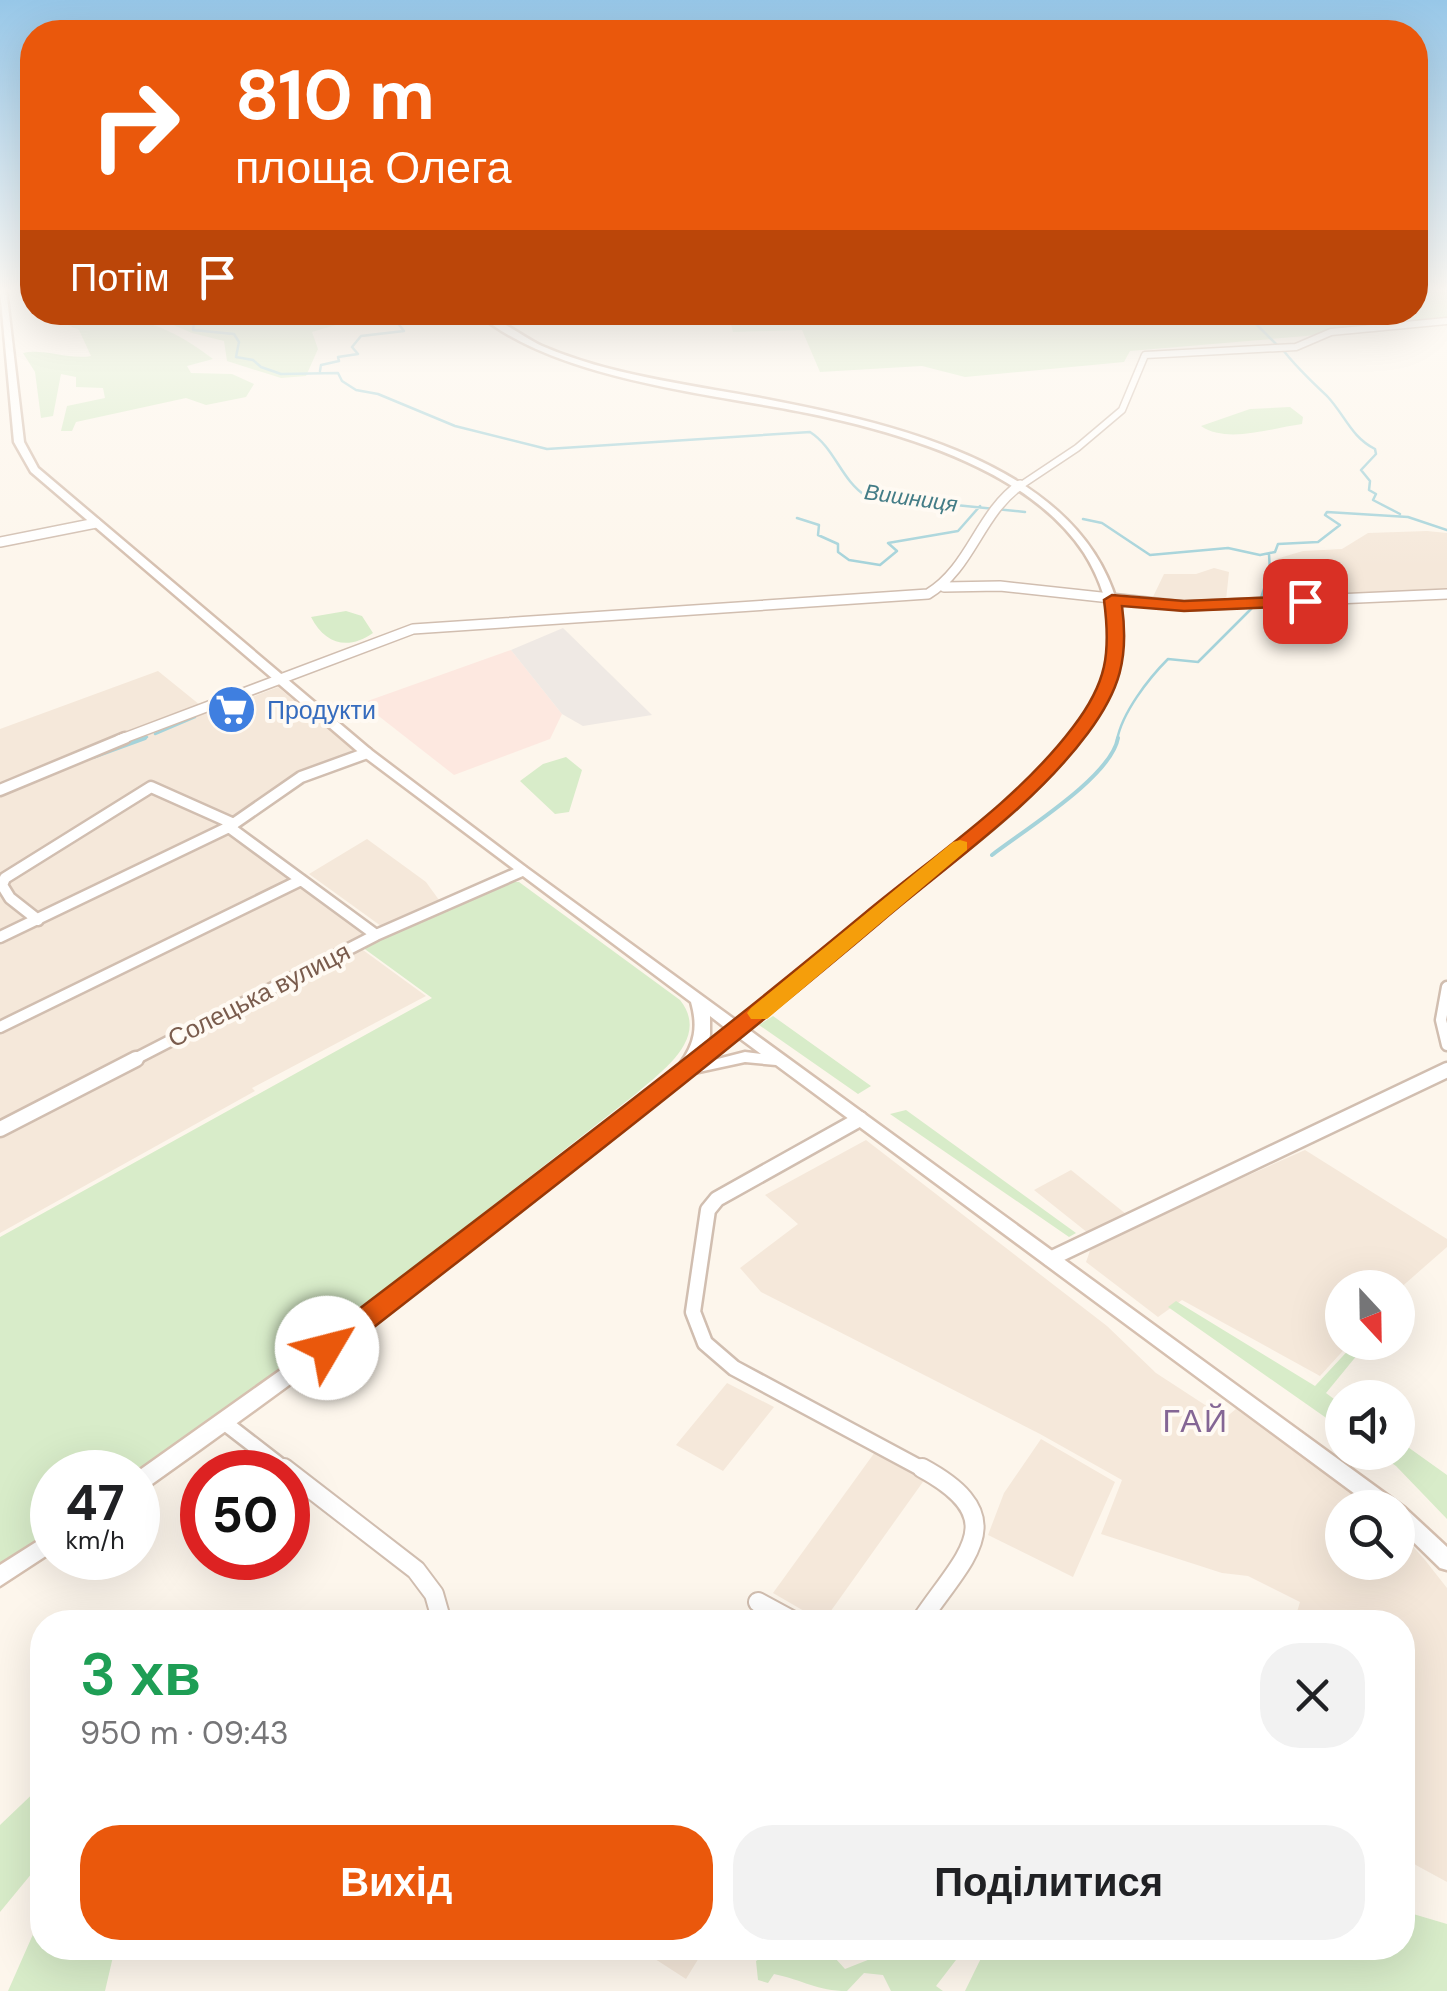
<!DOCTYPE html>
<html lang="uk">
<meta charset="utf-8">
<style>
:root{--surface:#fff;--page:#f2f2f2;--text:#202124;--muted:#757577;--accent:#ea580c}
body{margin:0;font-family:"DM Sans",sans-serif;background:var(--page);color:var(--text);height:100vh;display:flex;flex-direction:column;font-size:38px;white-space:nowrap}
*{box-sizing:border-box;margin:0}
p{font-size:32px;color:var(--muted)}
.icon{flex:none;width:55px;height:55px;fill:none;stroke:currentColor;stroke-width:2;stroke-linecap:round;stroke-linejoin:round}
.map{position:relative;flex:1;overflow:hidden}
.drawer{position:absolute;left:30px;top:1610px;width:1385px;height:350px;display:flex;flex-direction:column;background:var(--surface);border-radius:40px;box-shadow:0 10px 40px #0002}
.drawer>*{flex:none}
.guide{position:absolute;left:20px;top:20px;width:1408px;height:305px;border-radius:40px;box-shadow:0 10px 40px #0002;background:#ea580c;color:#fff;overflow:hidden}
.needle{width:65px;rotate:158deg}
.controls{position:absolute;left:1325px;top:1270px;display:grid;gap:20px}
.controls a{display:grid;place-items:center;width:90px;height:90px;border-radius:50%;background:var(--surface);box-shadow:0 10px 40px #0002;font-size:50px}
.speed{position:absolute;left:30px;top:1450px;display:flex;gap:20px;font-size:50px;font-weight:700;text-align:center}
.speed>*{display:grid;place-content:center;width:130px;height:130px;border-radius:50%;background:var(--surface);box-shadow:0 10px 40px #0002;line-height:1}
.speed small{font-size:25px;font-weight:400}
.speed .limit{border:15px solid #d22;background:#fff;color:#111}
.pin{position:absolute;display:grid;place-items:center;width:85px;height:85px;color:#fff;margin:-42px;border-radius:20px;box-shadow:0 5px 15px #0006}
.me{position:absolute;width:110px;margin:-55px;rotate:53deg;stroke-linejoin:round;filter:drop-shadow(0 0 8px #0008)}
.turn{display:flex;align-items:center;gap:35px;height:210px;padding:0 50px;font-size:45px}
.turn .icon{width:130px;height:130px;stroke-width:2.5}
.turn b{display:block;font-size:70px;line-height:85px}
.then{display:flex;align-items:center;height:95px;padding:0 50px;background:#0003;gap:20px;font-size:38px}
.round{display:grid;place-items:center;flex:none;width:105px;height:105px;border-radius:40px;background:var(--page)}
.head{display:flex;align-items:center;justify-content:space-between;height:170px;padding:0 50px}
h1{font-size:60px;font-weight:600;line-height:75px;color:#1e9e55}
.action{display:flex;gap:20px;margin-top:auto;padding:20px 50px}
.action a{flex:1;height:115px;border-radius:40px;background:var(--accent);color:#fff;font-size:40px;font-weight:600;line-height:115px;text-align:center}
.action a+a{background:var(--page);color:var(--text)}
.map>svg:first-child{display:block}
.residential{fill:#f5e8da}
.commercial{fill:#fde8e0}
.industrial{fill:#efe9e4}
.green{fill:#d8ecc9}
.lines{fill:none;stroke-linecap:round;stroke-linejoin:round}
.stream-far1{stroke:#a5d3da;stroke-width:2.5}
.stream{stroke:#a5d3da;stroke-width:4}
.minor-far4-casing{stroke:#d1beb0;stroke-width:9}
.minor-far3-casing{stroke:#d1beb0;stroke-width:12}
.minor-far2-casing{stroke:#d1beb0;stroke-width:15}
.minor-far1-casing{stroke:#d1beb0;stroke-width:19}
.minor-casing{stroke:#d1beb0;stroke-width:22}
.secondary-casing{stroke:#d6c0b0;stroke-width:5}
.minor-far4{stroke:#fff;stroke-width:6}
.minor-far3{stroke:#fff;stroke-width:9}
.minor-far2{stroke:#fff;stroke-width:10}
.minor-far1{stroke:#fff;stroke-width:14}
.minor{stroke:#fff;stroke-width:18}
.secondary{fill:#fff;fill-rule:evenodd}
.route{fill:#ea580c;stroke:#983908;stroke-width:2.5}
.slow{fill:#f59e0b}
.labels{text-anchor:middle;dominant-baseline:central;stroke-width:8;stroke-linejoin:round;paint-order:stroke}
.far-water-label{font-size:22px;font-style:italic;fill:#437c86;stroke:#fffaf3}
.shop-label{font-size:25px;fill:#366cbe;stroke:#fffaf3;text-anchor:start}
.street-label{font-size:25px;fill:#7a5c4d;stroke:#fffaf3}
.near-neighbourhood-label{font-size:32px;letter-spacing:2.5px;fill:#846695;stroke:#fffaf3}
</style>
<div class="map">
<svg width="1447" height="1991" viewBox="0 0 1447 1991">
<rect width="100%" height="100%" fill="#fdf6ec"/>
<path class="residential" d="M1427 531 1447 533V590L1300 597 1276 559 1303 551 1342 549 1368 533Z
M1214 568 1229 572 1226 600 1151 601 1164 574H1196Z
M158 671 205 709 229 701 234 704 278 687 353 750 291 777 222 826 367 934 352 942 426 996 252 1088 255 1091 0 1233V729Z
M367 839 426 882 439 900 381 926 309 874Z
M866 1140 1107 1326 1156 1373 1225 1418 1236 1409 1343 1481 1374 1507 1342 1508V1562H1398V1530L1425 1560 1447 1588V1882L1403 1858 1402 1622H1294L1300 1602 1248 1576 1222 1573 1101 1534 1122 1480 1040 1434 761 1292 740 1268 798 1224 765 1195Z
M1305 1150 1447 1239V1247L1398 1290 1342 1288V1342L1350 1343 1320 1376 1182 1300 1158 1317 1086 1262 1092 1245Z
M1071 1170 1126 1214 1088 1233 1034 1190Z
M727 1383 774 1407 723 1471 676 1445Z
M1041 1439 1115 1482 1073 1577 988 1535 1004 1493Z
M875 1452 925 1479 823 1622 773 1593Z
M638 1948H705L686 1979Z"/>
<path class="commercial" d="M511 650 562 714 550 739 454 775 362 703Z"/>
<path class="industrial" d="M563 628 652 715 583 726 562 714 511 650Z"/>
<path class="green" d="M1415 289H1447V324L1130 351 1124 362 965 377 922 366 820 372 802 330 733 332 728 313 1415 312Z
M40 313C113 312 153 313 213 359L187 366 191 373 232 374 254 384 246 397 206 405 186 398 76 422 72 431H61L67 406 105 398 103 388 76 387V377L61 374 53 416 41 418 35 372 23 353C44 348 68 360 91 356L79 330Z
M347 313 353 320 312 332 318 349 306 376 281 378 227 361 224 341 192 333 145 313Z
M1290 407 1303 417 1302 424C1272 428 1227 444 1201 426L1250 409Z
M346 611 362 616 373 633C349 650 325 645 311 617Z
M566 757 582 770 569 812 555 814 520 781 543 764Z
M508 882H519L680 1000C710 1038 663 1070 637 1093L255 1391 138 1472H52V1534L0 1564V1237L432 998 362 947Z
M773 1016 871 1086 858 1094 759 1025Z
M906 1110 1076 1233 1069 1237 890 1114Z
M1176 1301 1315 1386 1355 1343H1367L1326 1393 1342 1405V1429L1168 1307Z
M1398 1440 1447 1475V1519L1396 1466 1377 1453 1398 1452Z
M42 1785V1861L0 1912V1825Z
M1403 1911 1447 1924V1991H965L986 1948H1402Z
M42 1914V1948H115L105 1991H8Z
M776 1948H826L845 1969 898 1948H951L956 1960 936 1986 943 1991H891L883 1975 864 1973 847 1991C817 1991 803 1980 774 1974L768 1983 758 1980 756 1961Z"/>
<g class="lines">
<path class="stream-far1" d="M187 312 194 322 193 330 234 334 239 342 236 357 253 360 261 367 281 374 338 373 342 381 356 390 378 394 455 426 547 449 810 432C835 448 841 480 866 496L1025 512
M1244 312 1277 345
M1283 350C1297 368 1311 381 1327 396 1345 415 1351 437 1375 449L1376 454 1361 470 1370 481 1369 490 1376 494 1373 500 1400 514
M320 371 321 365 339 361 338 357 358 354 352 347 361 336 404 331 389 312
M797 518 819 525 818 535 838 544V552L849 560 880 565 897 551 888 543 958 531 980 506
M1083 519 1102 523 1150 555 1228 548 1260 555 1275 552 1278 544 1318 542 1340 525 1325 515 1327 512 1408 517 1447 530
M1261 598 1270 571 1269 554
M155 734 195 717
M139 740 147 737
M1117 740C1122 713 1148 679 1168 659L1198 662 1255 605"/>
<path class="stream" d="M93 757 145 738
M992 855C1024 830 1111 777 1118 738"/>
<defs>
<path id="minor-far4" d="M1017 488 1077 448 1122 410 1145 355 1296 347 1331 332 1447 321"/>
<path id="minor-far3" d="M0 542 96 523
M944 587 1000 586 1184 606 1447 594
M119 740 413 629 928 594C971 568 979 514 1020 485"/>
<path id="minor-far2" d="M0 790 125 738
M229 827 376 935
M38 920 10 898 2 885 5 878 151 787 234 824
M0 937 229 827 301 777 367 753
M1447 987 1441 1020 1447 1045
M0 1027 301 880
M131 1061 376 935 522 871"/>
<path id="minor-far1" d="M860 1119 717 1199 708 1210 693 1312 705 1343 734 1368 926 1471
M0 1129 136 1059
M1050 1259 1447 1070
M225 1423 287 1471"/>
<path id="minor" d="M284 1468 416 1570 434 1594 442 1622
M758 1602 795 1622
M920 1622C964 1556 1016 1519 922 1468"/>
<path id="secondary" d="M0 289H6L24 442 38 468 371 750 527 868 738 1022C791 979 843 935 897 892 969 835 1058 776 1099 690 1120 646 1110 594 1084 553 1029 469 900 432 807 413 708 393 552 379 476 312 490 312 526 339 542 346 609 375 685 384 755 397 881 421 1076 460 1117 603 1129 645 1116 689 1092 724 1043 795 972 846 905 899 852 942 801 986 748 1029L1405 1508 1447 1547V1570L1440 1568 1398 1527V1508H1374L776 1065 745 1062 694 1073C515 1217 333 1356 145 1489L138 1491 137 1472 413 1276 682 1067 680 1064C695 1043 698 1027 691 1002L363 756 31 472 14 442ZM710 1016 728 1030 707 1047 710 1035ZM738 1037 761 1054 745 1052 710 1061Z
M52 1532V1552L0 1586V1565Z"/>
</defs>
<use href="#minor-far4" class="minor-far4-casing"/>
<use href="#minor-far3" class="minor-far3-casing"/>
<use href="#minor-far2" class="minor-far2-casing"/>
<use href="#minor-far1" class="minor-far1-casing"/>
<use href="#minor" class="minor-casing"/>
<use href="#secondary" class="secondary-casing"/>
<use href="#minor-far4" class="minor-far4"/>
<use href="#minor-far3" class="minor-far3"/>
<use href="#minor-far2" class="minor-far2"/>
<use href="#minor-far1" class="minor-far1"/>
<use href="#minor" class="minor"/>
<use href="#secondary" class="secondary"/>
</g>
<linearGradient id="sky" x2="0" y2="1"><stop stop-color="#97c7e8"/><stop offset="0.51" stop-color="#fefbf6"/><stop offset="1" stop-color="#fefbf6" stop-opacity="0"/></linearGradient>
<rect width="1447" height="567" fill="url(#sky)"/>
<path class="route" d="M1112 595 1184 601 1305 596 1313 601 1305 606 1184 611 1122 606C1129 658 1120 690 1088 733 1034 806 951 862 882 921 704 1072 520 1213 337 1356L327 1360 317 1356 313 1348 317 1341C502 1200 687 1061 865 913 935 855 1018 800 1073 727 1107 683 1111 653 1104 600Z"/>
<path class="slow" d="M960 840 967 842V850L767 1019H751L747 1013 751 1008 953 842Z"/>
<defs>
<symbol id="supermarket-disc" viewBox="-11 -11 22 22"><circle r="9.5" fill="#3f7fe0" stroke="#fffaf3"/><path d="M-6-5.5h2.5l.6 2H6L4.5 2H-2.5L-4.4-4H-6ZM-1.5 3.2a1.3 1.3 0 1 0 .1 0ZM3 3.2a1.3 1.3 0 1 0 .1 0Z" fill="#fff"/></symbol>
</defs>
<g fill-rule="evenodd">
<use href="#supermarket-disc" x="204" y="682" width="55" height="55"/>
</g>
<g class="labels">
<g class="far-water-label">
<text transform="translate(911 498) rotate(8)">Вишниця</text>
</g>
<g class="shop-label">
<text x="267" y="710">Продукти</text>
</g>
<g class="street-label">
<text transform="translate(259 995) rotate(-27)">Солецька вулиця</text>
</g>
<g class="near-neighbourhood-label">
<text x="1196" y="1421">ГАЙ</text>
</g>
</g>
</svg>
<div class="controls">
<a><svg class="needle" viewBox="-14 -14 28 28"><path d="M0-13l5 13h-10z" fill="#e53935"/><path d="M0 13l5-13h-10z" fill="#757577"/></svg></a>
<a><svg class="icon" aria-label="sound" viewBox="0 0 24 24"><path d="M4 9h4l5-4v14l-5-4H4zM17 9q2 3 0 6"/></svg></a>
<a><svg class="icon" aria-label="search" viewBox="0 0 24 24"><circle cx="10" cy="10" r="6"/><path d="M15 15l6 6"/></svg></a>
</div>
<div class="speed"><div>47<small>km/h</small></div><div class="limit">50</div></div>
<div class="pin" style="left:1305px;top:601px;background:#d93025"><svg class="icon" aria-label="arrive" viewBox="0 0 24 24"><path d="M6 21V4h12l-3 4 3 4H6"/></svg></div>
<svg class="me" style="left:327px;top:1348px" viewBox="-20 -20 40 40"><circle r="19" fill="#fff"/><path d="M0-13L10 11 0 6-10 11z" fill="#ea580c"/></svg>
<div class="guide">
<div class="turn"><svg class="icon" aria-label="right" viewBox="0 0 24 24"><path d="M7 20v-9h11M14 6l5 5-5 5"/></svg><div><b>810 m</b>площа Олега</div></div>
<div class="then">Потім<svg class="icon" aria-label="arrive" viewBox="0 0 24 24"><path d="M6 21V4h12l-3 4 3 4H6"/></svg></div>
</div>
<section class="drawer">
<div class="head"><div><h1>3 хв</h1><p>950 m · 09:43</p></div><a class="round"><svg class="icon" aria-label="close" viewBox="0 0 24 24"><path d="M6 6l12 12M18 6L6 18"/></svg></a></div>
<div class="action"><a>Вихід</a><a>Поділитися</a></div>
</section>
</div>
